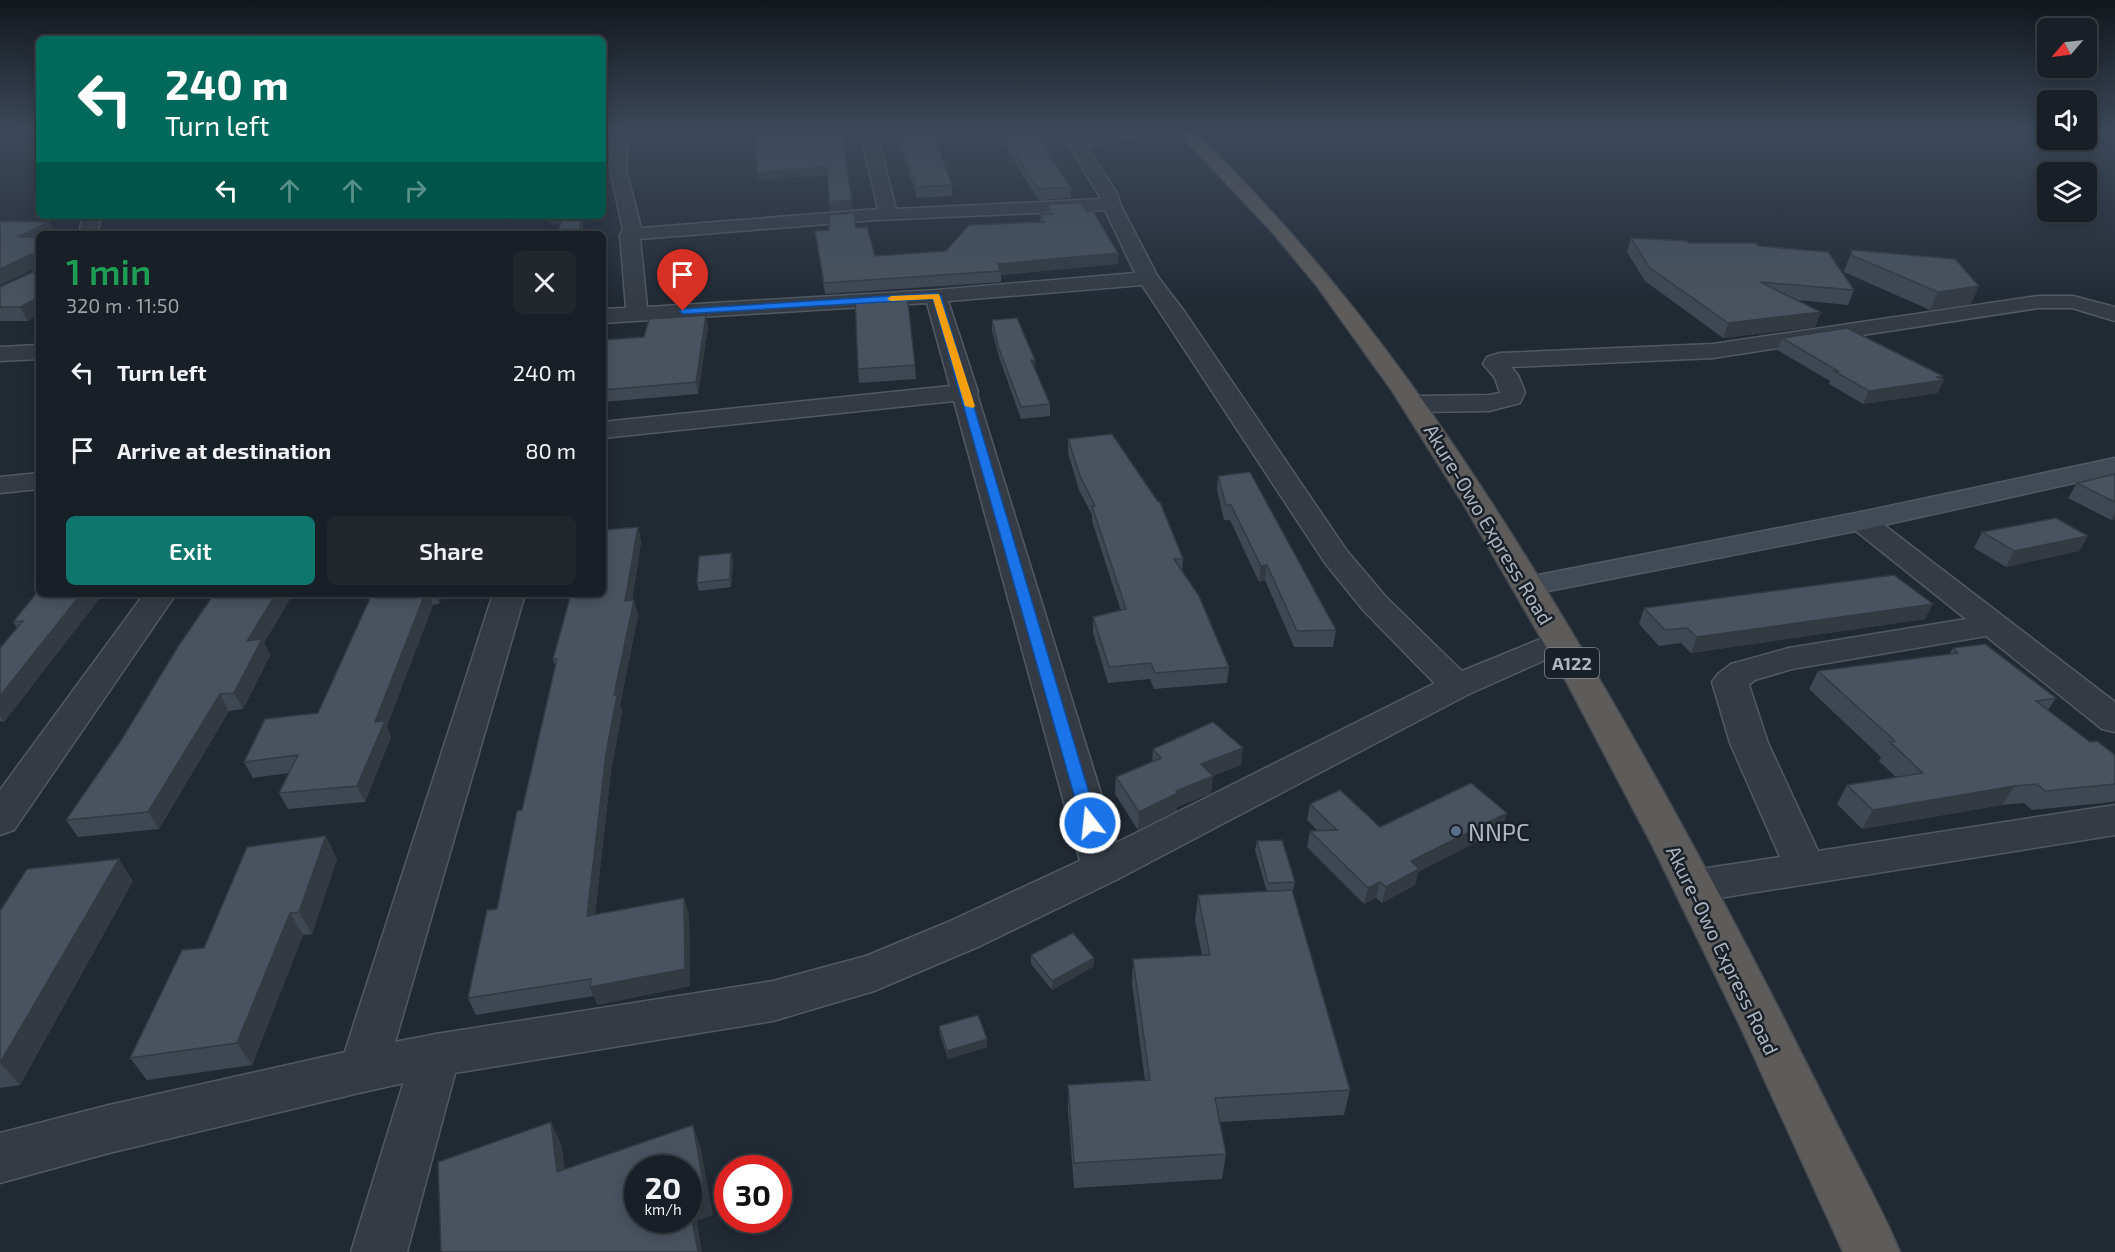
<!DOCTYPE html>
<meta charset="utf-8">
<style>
:root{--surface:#191f26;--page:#22272e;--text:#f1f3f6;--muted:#9fa2a7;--line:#373d43;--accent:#0f766e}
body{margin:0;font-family:"Exo 2",sans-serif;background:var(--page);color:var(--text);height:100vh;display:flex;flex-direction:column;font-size:22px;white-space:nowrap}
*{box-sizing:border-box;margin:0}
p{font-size:20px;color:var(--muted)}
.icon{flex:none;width:33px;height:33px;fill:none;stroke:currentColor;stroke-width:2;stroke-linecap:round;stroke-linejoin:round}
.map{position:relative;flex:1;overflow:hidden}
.panel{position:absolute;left:36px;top:231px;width:570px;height:366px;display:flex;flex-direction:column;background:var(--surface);border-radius:9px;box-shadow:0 3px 15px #0003,0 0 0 2px var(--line)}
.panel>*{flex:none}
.top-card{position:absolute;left:36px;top:36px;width:570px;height:183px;border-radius:9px;box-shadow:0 3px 15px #0003,0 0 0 2px var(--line);background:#00695c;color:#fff;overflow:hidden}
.needle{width:39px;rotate:242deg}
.buttons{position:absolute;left:2037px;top:18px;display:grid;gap:12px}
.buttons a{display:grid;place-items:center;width:60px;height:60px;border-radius:9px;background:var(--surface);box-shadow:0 3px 15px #0003,0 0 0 2px var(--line);font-size:30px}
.speed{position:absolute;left:624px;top:1155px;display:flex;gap:12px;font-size:30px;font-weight:700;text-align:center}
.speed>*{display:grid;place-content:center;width:78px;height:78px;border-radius:50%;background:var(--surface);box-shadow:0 3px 15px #0003,0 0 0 2px var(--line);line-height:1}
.speed small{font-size:15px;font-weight:400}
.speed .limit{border:9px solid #d22;background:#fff;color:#111}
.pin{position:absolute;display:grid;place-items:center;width:51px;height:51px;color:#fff;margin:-62px -26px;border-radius:50% 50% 50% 0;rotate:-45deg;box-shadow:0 0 6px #0007}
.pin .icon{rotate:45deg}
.me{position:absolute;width:66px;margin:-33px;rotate:344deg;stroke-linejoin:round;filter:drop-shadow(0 0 4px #0008)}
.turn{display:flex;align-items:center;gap:21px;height:126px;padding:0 30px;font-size:27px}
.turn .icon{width:78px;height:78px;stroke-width:2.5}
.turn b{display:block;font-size:42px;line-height:51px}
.lanes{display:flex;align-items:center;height:57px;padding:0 30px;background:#0003;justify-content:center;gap:30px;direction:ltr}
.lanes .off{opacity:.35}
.round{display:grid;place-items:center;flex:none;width:63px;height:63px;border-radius:9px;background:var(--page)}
.head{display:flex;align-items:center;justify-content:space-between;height:102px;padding:0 30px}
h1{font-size:36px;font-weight:600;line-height:45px;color:#1e9e55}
.action{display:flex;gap:12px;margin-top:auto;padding:12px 30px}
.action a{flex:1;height:69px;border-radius:9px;background:var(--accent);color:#fff;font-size:24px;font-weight:600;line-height:69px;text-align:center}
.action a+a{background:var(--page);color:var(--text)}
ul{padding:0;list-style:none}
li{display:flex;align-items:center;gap:18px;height:78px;padding:0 30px}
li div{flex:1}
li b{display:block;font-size:22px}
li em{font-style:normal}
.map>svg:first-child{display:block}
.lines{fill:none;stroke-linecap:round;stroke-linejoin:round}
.minor-casing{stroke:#515962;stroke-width:3}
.tertiary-casing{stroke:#515962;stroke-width:3}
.secondary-casing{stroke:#515962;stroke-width:3}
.trunk-casing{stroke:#3f464e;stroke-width:3}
.minor{fill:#343b44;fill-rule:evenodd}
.tertiary{fill:#343b44;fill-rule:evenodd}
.secondary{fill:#424a56;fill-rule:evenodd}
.trunk{fill:#5e5c5b;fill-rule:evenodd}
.wall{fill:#3f4752}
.shaded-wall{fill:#333a42}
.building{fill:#49535f;stroke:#333a42;stroke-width:1.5}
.route{fill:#1a73e8;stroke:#114b97;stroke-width:1.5}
.slow{fill:#f59e0b}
.service-dot{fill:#5c6f8a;stroke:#1a2028;stroke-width:2}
.labels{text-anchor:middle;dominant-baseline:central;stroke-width:5;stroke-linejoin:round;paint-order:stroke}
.shield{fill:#1a2028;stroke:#828993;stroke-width:1.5}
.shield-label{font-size:18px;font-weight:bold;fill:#aeb6c1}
.street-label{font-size:20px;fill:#aeb6c1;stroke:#1a2028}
.near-poi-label{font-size:24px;fill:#aeb6c1;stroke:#1a2028;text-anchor:start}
</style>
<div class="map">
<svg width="2115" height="1252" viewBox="0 0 2115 1252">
<rect width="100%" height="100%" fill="#212933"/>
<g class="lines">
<defs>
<path id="minor" d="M612 131H628L626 169 641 228 878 209 860 131H876L896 209 1101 199 1061 131H1076L1080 137 1110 131H1144L1137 136 1085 146 1117 193 1120 204 1158 277 1184 311 1347 551 1386 597 1469 678 1475 686 1469 694 1457 697 1445 694 1364 611 1325 563 1142 285 948 301 978 392 977 394 1124 868 1118 879 1103 884 1088 879 1082 868 954 401 603 438V422L950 386 927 303 603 323V309L626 308 620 235 623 230 610 169ZM1105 210 1135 273 936 290 647 307 640 239 876 220Z
M83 216H101L97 234H79Z
M2038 296H2073L2115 307V321L2072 308H2038L1713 358 1511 367 1518 375 1525 392 1520 403 1489 411 1415 412 1406 409 1402 404 1406 399 1415 396 1489 395 1500 393 1495 378 1483 364 1487 357 1500 353 1713 344Z
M39 345V359L0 361V347Z
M39 473V489L0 493V477Z
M1861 512 1871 515 2115 702V732L2102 729 1986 636 1792 669 1755 680 1749 685 1768 743 1818 851 2115 805V835L1694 902 1679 898 1673 886 1679 874 1694 870 1780 857 1730 743 1712 682 1718 674 1731 664 1789 648 1966 619 1851 527 1846 521 1851 515Z
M144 594H176L14 830 0 835V790Z
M493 594H525L387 1070 380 1085 363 1092 346 1085 339 1070Z
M436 1034 453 1040 460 1055 407 1252H351L412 1055 419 1040Z"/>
<path id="tertiary" d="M1560 631 1572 634 1577 641 1572 648 1469 694 1118 879 980 946 874 991 773 1021 436 1076 363 1092 109 1153 0 1183V1133L109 1105 363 1048 436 1034 773 981 866 956 948 922 1088 857 1445 678Z"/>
<path id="secondary" d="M2115 458V474L1861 530 1528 595 1517 593 1512 586 1517 579 1528 577 1861 512Z"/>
<path id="trunk" d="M1177 131H1193C1338 270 1443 421 1547 591 1618 708 1684 826 1747 947 1780 1010 1812 1074 1844 1138 1863 1176 1884 1213 1900 1252H1843L1739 1024 1653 847 1567 683 1464 505 1392 391 1316 285 1273 233Z"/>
</defs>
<use href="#minor" class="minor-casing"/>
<use href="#tertiary" class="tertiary-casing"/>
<use href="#secondary" class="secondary-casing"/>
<use href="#trunk" class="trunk-casing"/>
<use href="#minor" class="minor"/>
<use href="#tertiary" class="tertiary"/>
<use href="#secondary" class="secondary"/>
<use href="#trunk" class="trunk"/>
</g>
<path class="wall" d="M894 131H932L952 185V196L917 198 905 158Z
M996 131H1037L1040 140 1053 157V161L1071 187V198L1038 200Z
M1047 204 1118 253V264L1001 275V282L825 294 815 231 856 228 875 256 946 251 1040 223V214H1047Z
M0 221 49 222 55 234H39L28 321H0V287L33 272V269L0 285Z
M1631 238 1689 243 1759 246 1854 290 1848 305 1798 300 1821 312 1815 327 1723 338 1645 281 1627 252Z
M1852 250 1971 304 1930 310 1844 272Z
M706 315 708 327 698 394 603 402V340L644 337Z
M992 320 1035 369 1050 404V416L1021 419 999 357 992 331Z
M1782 338 1942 379 1938 393 1863 404 1829 384 1830 381 1777 350Z
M915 365 916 379 859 383 858 369Z
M1068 439 1183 559 1182 572 1229 667 1227 683 1154 689 1150 679 1108 683 1093 633V617L1121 611 1092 521V515L1079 490 1068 453Z
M2115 474V519L2111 520 2068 498 2077 483Z
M1218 476 1336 630 1333 647H1294L1265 580 1259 582 1230 520H1224L1217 490Z
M638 527 641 542 632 601 634 600 638 616 620 705 622 712 611 771 595 914 684 898 689 915 690 986 597 1005 594 996 476 1015 468 998 497 909 522 810 555 665 553 659Z
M1982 532 2088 536 2079 551 2006 567 1974 548Z
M731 553 733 561 731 587 699 591 697 583Z
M39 594H103L4 722 0 721V648L17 628 13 622Z
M214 594H293L264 643 270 655 243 709 229 711 159 829 78 837 66 820 122 739Z
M372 594H443L439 604 433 605 387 726 391 737 365 802 288 809 279 793 289 773 253 778 244 762 318 713Z
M1644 608 1925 619 1691 653 1681 643 1659 646 1639 624Z
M1953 648 2056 698 2048 710 2090 742 2115 755V800L2113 802 2032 810 2024 803 2002 805 1862 829 1837 804 1847 785 1896 777 1879 761 1881 757 1809 689 1818 671 1949 654Z
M1153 749 1241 765 1212 776 1211 793 1177 807V810L1138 830 1115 794 1116 777 1152 762Z
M1310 804 1380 827 1502 829 1418 872 1415 885 1382 903 1376 898 1364 904 1307 847 1310 831H1318L1307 820Z
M1257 841 1295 882 1293 890H1292L1350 1090 1344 1115 1220 1122 1226 1154 1222 1179 1074 1188 1068 1110V1085L1145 1080 1132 984 1133 959 1202 955 1195 921 1198 895 1267 892 1255 850Z
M337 859 312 934 303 935 252 1065 147 1080 130 1058 204 948Z
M133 881 20 1085 0 1088V911Z
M1031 955 1094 966 1052 990 1031 964Z
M939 1026 987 1039V1047L948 1059 940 1035Z"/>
<path class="shaded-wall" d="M827 167 828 175 758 180 757 172Z
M852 200 853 209 830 211 829 202Z
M549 216H566L568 223 551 225Z
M580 216H583V234H580Z
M49 222 55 234H39V242L18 237Z
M1118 253V264L1001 275 998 264Z
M31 254 38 267 0 285V269Z
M1979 286 1971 304 1930 310 1938 292Z
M39 297V315L28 321 20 307Z
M1821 312 1815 327 1723 338 1728 323Z
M706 315 708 327 698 394 696 382Z
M1031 360H1035V371Z
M1943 376 1941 381 1944 380 1938 393 1863 404 1869 391Z
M2115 513V519L2111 520Z
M638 527 641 542 629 617 625 601Z
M2088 536 2079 551 2006 567 2014 551Z
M731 553 733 561 731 587 730 579Z
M1267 565 1265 580 1259 582 1261 566Z
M81 594H103L4 722 0 715V696Z
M276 594H293L264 643 270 655 243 709 234 693 247 641Z
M425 594H428L433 605 387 726 391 737 365 802 357 786 375 722Z
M436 594H443L439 604Z
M634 600 638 616 620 705 622 712 611 771 593 933 587 916 614 695Z
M1933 604 1925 619 1691 653 1697 637Z
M220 694 229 711 159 829 148 812Z
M1243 748 1241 765 1200 781 1201 764Z
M1213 776 1211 793 1177 807V810L1138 830 1139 812 1176 791Z
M2014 786 2002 805 1862 829 1873 810Z
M1507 813 1502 829 1418 872 1415 885 1382 903 1386 887 1411 861Z
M326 836 337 859 312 934 299 912Z
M119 859 133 881 20 1085 0 1063Z
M1380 882 1376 898 1364 904 1368 888Z
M684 898 689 915 690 986 597 1005 590 987Z
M290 913 303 935 252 1065 237 1043Z
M1094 958V966L1052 990V981Z
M987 1039V1047L948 1059 947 1051Z
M551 1122 562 1146 568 1195 557 1172Z
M693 1125 701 1149 713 1215 697 1221 702 1252H698L688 1198Z"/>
<path class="building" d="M755 131H841L852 200 829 202 827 167 757 172Z
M897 131H932L952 185 916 187 905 148Z
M1001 131H1037L1040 137H1039L1053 157 1050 158 1071 187 1038 189Z
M1081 203 1087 212 1093 211 1118 253 998 264 1000 271 824 283 815 231 829 230V215L854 213 856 228 867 227 875 256 946 251 969 225 1044 222 1040 214H1052L1047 204Z
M563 216H580V234H557Z
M0 221 49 222 18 237H39V297L20 307H0V287L33 272 34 255 31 254 0 269Z
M1631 238 1687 241 1689 243H1755L1759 246 1828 252 1854 290 1760 282 1821 312 1728 323 1649 267Z
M1852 250 1955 259 1979 286 1938 292 1851 255Z
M907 294 915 365 858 369 855 297Z
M706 315 696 382 603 390V340L644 337 649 319Z
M1017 318 1035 360H1031L1050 404 1021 407 998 346 992 320Z
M1847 328 1943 376 1936 377 1944 380 1869 391 1834 371H1838L1782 338Z
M1112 434 1158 502H1160L1183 559H1174L1199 596 1229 667 1155 673 1151 663 1109 667 1093 617 1126 609 1092 506H1095L1080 476 1068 439Z
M1250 472 1336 630 1297 631 1267 565 1261 566 1231 505H1226L1218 476Z
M2115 474V502L2077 483Z
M2056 518 2088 536 2014 551 1982 532Z
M638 527 625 601 634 600 614 695H617L606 754 587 916 684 898 685 969 590 987 591 979 468 998 487 910 497 909 517 811 522 810 557 659H553L571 594H603V530Z
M731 553 730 579 697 583 699 556Z
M1894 575 1933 604 1697 637 1687 628 1665 630 1644 608Z
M39 590V594H81L0 696V648L23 621 13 622Z
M214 594H276L247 641 262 639 234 693 220 694 148 812 66 820 122 739 179 645Z
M372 594H425L375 722 385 721 357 786 279 793 298 755 244 762 265 719 318 713Z
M1985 644 2056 698 2036 701 2090 742 2097 741 2115 755V784L2045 791 2037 784 2014 786 1873 810 1847 785 1923 773 1890 742 1895 741 1818 671 1958 653 1953 648Z
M1213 722 1243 748 1201 764 1213 776 1176 791 1178 793 1139 812 1116 777 1161 758 1153 749Z
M1471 783 1507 813 1411 861 1419 869 1386 887 1380 882 1368 888 1310 831 1337 830 1310 804 1340 790 1380 827Z
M326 836 299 912 290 913 237 1043 130 1058 182 950 204 948 247 847Z
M1282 840 1295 882 1268 883 1257 841Z
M119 859 0 1063V1064V911L27 869Z
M1292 890 1350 1090 1215 1098 1226 1154 1074 1163 1068 1085 1150 1080 1133 959 1210 955 1198 895Z
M1073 933 1094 958 1052 981 1031 955Z
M978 1015 987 1039 947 1051 939 1026Z
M551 1122 557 1172 693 1125 705 1192 688 1197V1168H638V1220H688V1198L698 1252H441L438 1162Z"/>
<linearGradient id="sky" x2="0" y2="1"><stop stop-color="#12171c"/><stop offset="0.43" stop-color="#3d495b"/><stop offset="1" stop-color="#3d495b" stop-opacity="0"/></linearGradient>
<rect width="2115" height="307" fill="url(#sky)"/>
<path class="route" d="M936 293 941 296 1098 823 1096 827H1084L1082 823 933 299 683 314 679 311 683 309Z"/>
<path class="slow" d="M939 294 975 406 973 408 965 406 933 299 891 301 887 299 891 296Z"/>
<circle class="service-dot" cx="1456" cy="831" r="6"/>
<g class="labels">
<rect class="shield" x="1545" y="648" width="54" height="30" rx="4.5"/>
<g class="shield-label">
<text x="1572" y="663">A122</text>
</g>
<g class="street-label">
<text transform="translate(1489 524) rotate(59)">Akure-Owo Express Road</text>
<text transform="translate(1723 950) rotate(64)">Akure-Owo Express Road</text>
</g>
<g class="near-poi-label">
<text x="1468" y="831">NNPC</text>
</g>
</g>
</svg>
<div class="buttons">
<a><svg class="needle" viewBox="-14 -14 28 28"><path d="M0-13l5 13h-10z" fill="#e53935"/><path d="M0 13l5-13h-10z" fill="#9fa2a7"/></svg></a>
<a><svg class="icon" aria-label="sound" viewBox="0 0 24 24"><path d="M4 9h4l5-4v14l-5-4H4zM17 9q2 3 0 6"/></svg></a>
<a><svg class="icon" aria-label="layers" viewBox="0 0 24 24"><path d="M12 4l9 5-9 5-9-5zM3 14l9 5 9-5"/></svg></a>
</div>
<div class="speed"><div>20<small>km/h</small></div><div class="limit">30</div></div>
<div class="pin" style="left:683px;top:311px;background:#d93025"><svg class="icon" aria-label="arrive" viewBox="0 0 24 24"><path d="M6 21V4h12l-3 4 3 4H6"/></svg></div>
<svg class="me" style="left:1090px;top:823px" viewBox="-20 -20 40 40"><circle r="17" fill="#1a73e8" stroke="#fff" stroke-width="3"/><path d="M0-11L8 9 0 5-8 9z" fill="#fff"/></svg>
<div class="top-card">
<div class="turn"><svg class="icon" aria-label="left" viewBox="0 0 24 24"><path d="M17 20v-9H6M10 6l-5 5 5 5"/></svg><div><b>240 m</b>Turn left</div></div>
<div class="lanes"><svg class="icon" aria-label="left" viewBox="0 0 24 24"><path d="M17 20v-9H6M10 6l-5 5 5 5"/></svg><svg class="icon off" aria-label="ahead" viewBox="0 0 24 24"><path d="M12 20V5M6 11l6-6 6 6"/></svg><svg class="icon off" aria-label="ahead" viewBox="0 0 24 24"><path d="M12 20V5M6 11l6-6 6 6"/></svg><svg class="icon off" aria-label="right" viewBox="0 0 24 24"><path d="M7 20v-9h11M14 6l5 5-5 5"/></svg></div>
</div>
<section class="panel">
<div class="head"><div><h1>1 min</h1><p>320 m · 11:50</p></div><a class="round"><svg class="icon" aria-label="close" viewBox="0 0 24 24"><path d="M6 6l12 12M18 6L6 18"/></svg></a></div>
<ul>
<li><svg class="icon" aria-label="left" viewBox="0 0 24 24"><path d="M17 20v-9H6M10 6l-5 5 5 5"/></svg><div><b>Turn left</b></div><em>240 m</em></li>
<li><svg class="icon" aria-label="arrive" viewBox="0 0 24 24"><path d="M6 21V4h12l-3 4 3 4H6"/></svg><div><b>Arrive at destination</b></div><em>80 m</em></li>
</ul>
<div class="action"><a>Exit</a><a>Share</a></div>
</section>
</div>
